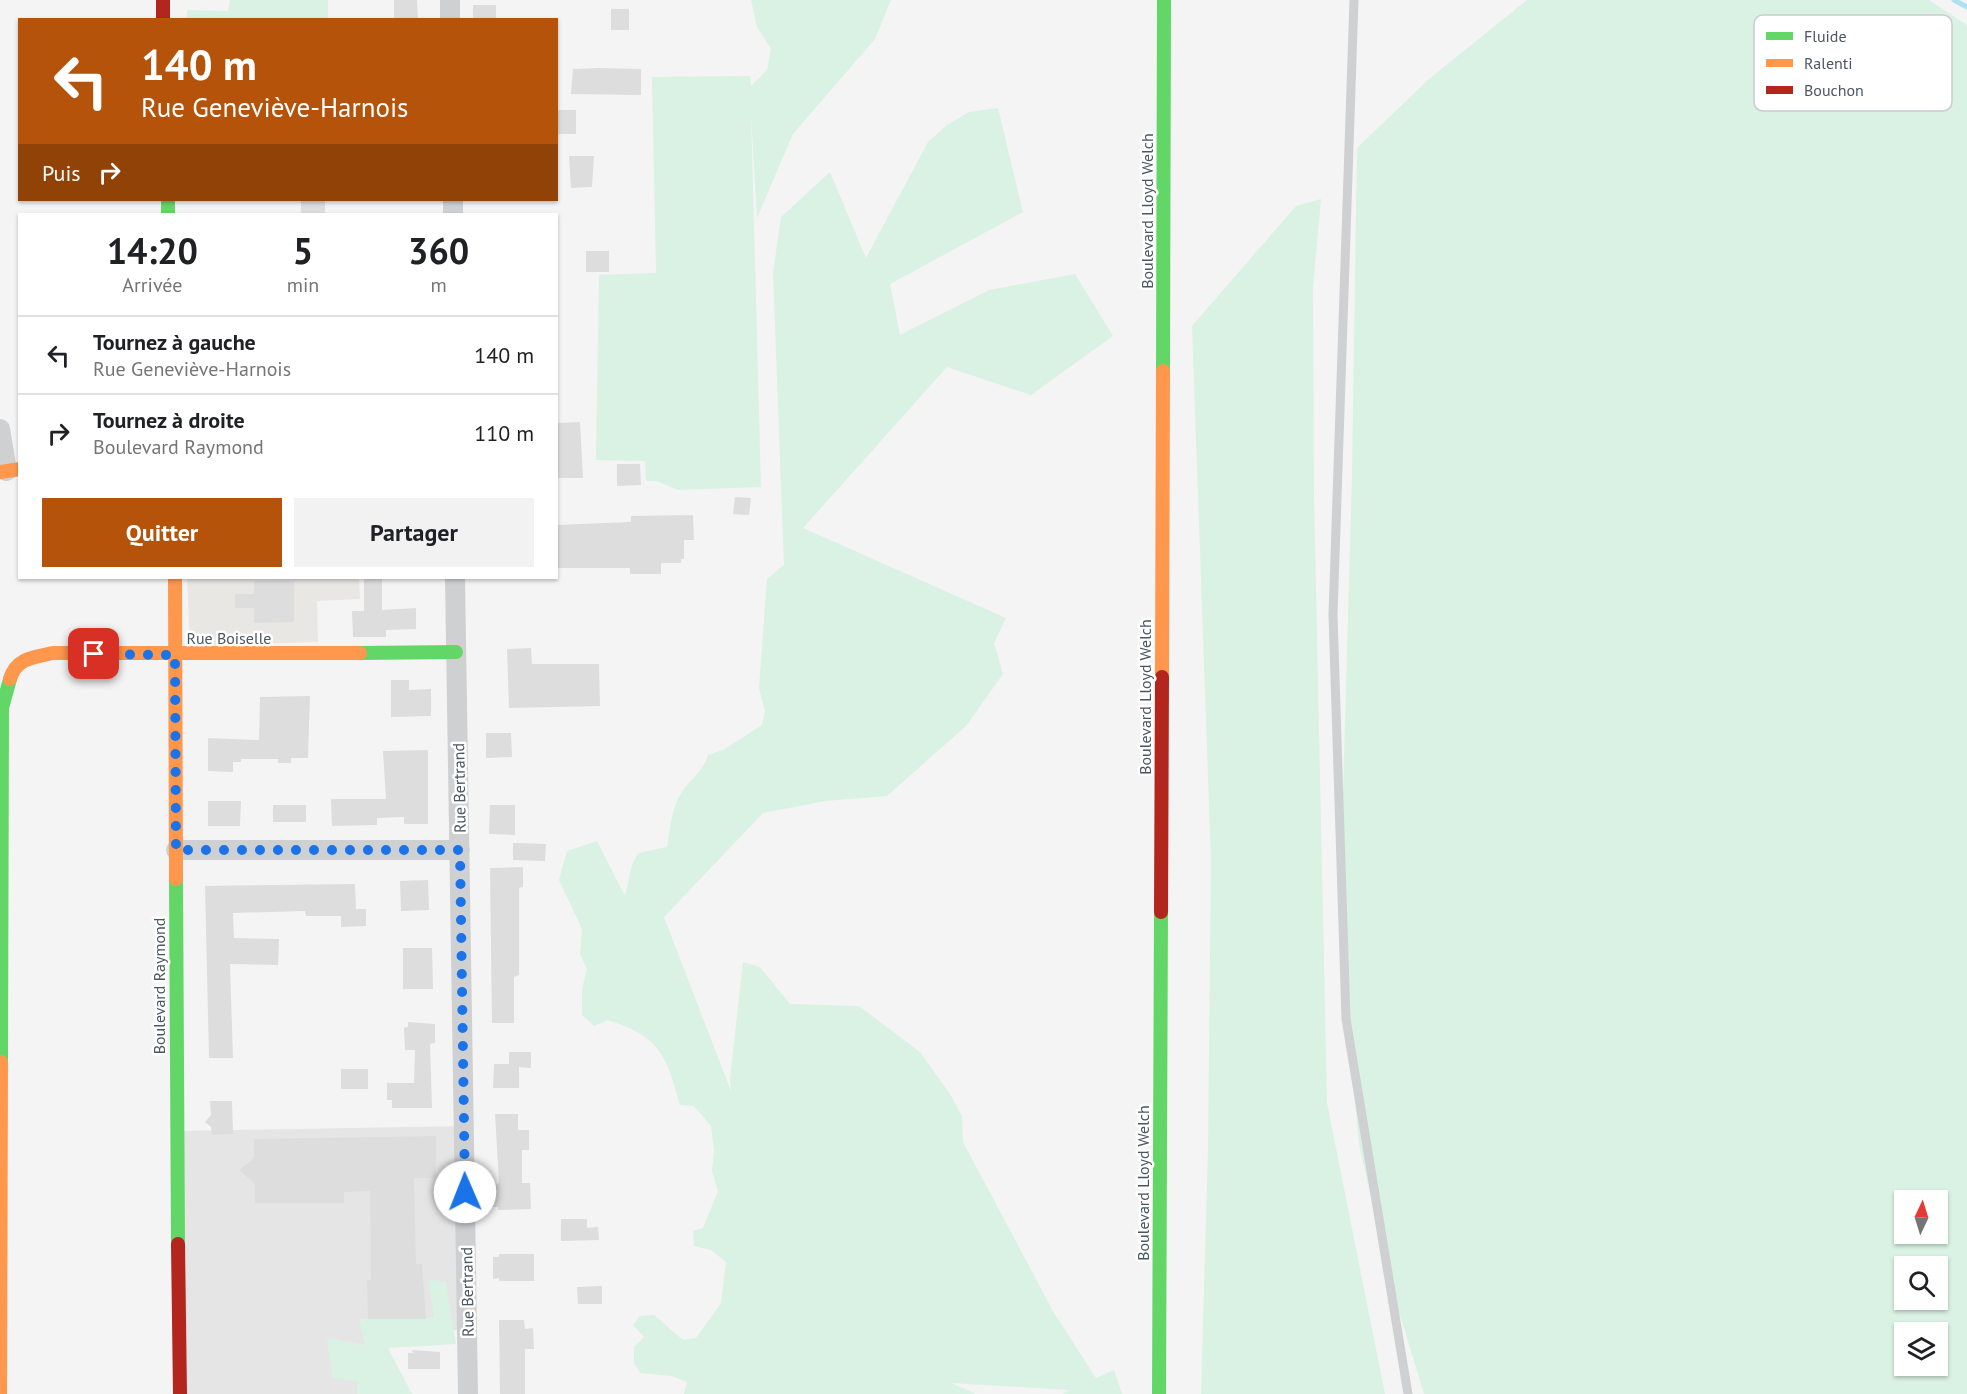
<!DOCTYPE html>
<html lang="fr">
<meta charset="utf-8">
<style>
:root{--surface:#fff;--page:#f2f2f2;--text:#202124;--muted:#757577;--line:#e0e0e0;--accent:#b45309}
body{margin:0;font-family:"PT Sans",sans-serif;background:var(--page);color:var(--text);height:100vh;display:flex;flex-direction:column;font-size:22px;white-space:nowrap}
*{box-sizing:border-box;margin:0}
p{font-size:20px;color:var(--muted)}
.icon{flex:none;width:33px;height:33px;fill:none;stroke:currentColor;stroke-width:2;stroke-linecap:round;stroke-linejoin:round}
.map{position:relative;flex:1;overflow:hidden}
.details{position:absolute;left:18px;top:213px;width:540px;height:366px;display:flex;flex-direction:column;background:var(--surface);border-radius:0px;box-shadow:0 2px 4px #0004}
.details>*{flex:none}
.hud{position:absolute;left:18px;top:18px;width:540px;height:183px;border-radius:0px;box-shadow:0 2px 4px #0004;background:#b45309;color:#fff;overflow:hidden}
.needle{width:39px;rotate:4deg}
.buttons{position:absolute;left:1894px;top:1190px;display:grid;gap:12px}
.buttons a{display:grid;place-items:center;width:54px;height:54px;border-radius:0px;background:var(--surface);box-shadow:0 2px 4px #0004;font-size:30px}
.pin{position:absolute;display:grid;place-items:center;width:51px;height:51px;color:#fff;margin:-26px;border-radius:12px;box-shadow:0 3px 9px #0006}
.me{position:absolute;width:66px;margin:-33px;rotate:359deg;stroke-linejoin:round;filter:drop-shadow(0 0 4px #0008)}
.turn{display:flex;align-items:center;gap:21px;height:126px;padding:0 24px;font-size:27px}
.turn .icon{width:78px;height:78px;stroke-width:2.5}
.turn b{display:block;font-size:42px;line-height:51px}
.then{display:flex;align-items:center;height:57px;padding:0 24px;background:#0003;gap:12px;font-size:22px}
.eta{display:flex;justify-content:space-evenly;align-items:center;height:102px;text-align:center}
.eta b{font-size:36px;font-weight:600;line-height:42px}
.cta{display:flex;gap:12px;margin-top:auto;padding:12px 24px}
.cta a{flex:1;height:69px;border-radius:0px;background:var(--accent);color:#fff;font-size:24px;font-weight:600;line-height:69px;text-align:center}
.cta a+a{background:var(--page);color:var(--text)}
ul{padding:0;list-style:none}
li{display:flex;align-items:center;gap:18px;height:78px;padding:0 24px;border-top:2px solid var(--line)}
li div{flex:1}
li b{display:block;font-size:22px}
li em{font-style:normal}
.map>svg:first-child{display:block}
.commercial{fill:#e8e7e3}
.education{fill:#e6e5e6}
.green{fill:#d9f2e3;fill-rule:evenodd}
.lines{fill:none;stroke-linecap:round;stroke-linejoin:round}
.stream{stroke:#aee2f0;stroke-width:5}
.building{fill:#ddddde}
.lane{stroke:#ced0d2;stroke-width:9}
.street{stroke:#ced0d2;stroke-width:20}
.fast{stroke:#63d668;stroke-width:14}
.slow{stroke:#ff974d;stroke-width:14}
.jam{stroke:#b3261e;stroke-width:14}
.route{stroke:#1a73e8;stroke-width:10;stroke-dasharray:0 18}
.labels{text-anchor:middle;dominant-baseline:central;stroke-width:5;stroke-linejoin:round;paint-order:stroke}
.street-label{font-size:16px;fill:#4a5661;stroke:#fff}
.key{fill:#fff;stroke:#c9ccd0;stroke-width:1.5}
.key-label{font-size:16px;fill:#4a5661}
</style>
<div class="map">
<svg width="1967" height="1394" viewBox="0 0 1967 1394">
<rect width="100%" height="100%" fill="#f4f4f4"/>
<path class="commercial" d="M187 578H359L360 599 317 601 318 642 190 646Z"/>
<path class="education" d="M464 1126 467 1330 382 1331 383 1394H180L176 1131Z"/>
<path class="green" d="M230 0H328V19H187V10L228 11Z
M751 0H891L875 39 793 134 757 218 751 114 761 487 678 490 656 481H646L645 461 596 460 599 275 656 273 652 77 750 76 751 86 767 70 771 49 757 27Z
M1527 0H1929L1967 25V1394H1424L1390 1282 1359 1144 1345 996 1343 794 1352 475 1357 148 1429 79ZM1905 1200H1938V1233H1905ZM1905 1266H1938V1299H1905ZM1905 1332H1938V1365H1905Z
M998 108 1023 212 890 284 900 335 989 290 1075 274 1113 336 1031 395 947 367 803 528 1006 618 994 643 1003 674 966 726 887 796 825 801 763 813 664 917 731 1091 730 1078 743 962 760 967 790 1004 859 1006 920 1052 950 1094 962 1116 963 1142 1054 1313 1096 1378 1114 1370 1122 1394H1063L1069 1390 951 1383 976 1394H684L687 1382 672 1376 640 1373 634 1363V1347L644 1337 633 1325 640 1316 654 1315 683 1340 696 1338 721 1303 726 1262 711 1250 694 1246 693 1231 703 1228 718 1191 712 1171 714 1151 711 1126 694 1106 680 1105C666 1054 660 1037 608 1020L594 1026 582 1015V989L587 969 580 954 582 929 559 880 567 851 597 841 625 896 632 865 638 853 667 847C670 831 671 812 679 797 687 781 703 773 708 755L725 749 762 725 765 711 759 688 767 579 784 565 773 273 781 217 830 172 866 258 928 142 947 125 969 112Z
M1321 199 1313 288 1314 497 1327 1103 1385 1394H1201L1208 1148 1211 861 1192 326 1296 206Z
M428 1279 446 1282 456 1344 388 1348 412 1394H357V1381L332 1378 327 1338 365 1345 359 1319 434 1317Z"/>
<g class="lines">
<path class="stream" d="M1954 0 1967 7"/>
</g>
<path class="building" d="M394 0H417L418 20H394Z
M473 5H496V20H473Z
M611 9H629V30H611Z
M599 68 641 69V95L571 94 573 69Z
M556 110H576V134H556Z
M569 156H594L592 187 571 188Z
M301 200H325V214H301Z
M586 251H609V272H586Z
M580 422 583 478H556V423Z
M617 464H640L641 485 617 486Z
M735 497 751 498 749 515 733 514Z
M693 515 694 540H684V559H681V563H661V574H630V568H556V525L631 522V516Z
M364 579H382V610L416 608V629L386 630V637H353L352 611H364Z
M254 581H294V622L254 623V608H235V594H254Z
M531 648 532 664H599L600 706 509 708 507 649Z
M391 680H409V690L431 689V716L391 717Z
M310 696 308 758H291V763H278V759H241V762H233V772L208 771V738L259 740 260 697Z
M486 733H511L512 757 486 758Z
M428 750V824H404V817L377 818V825L332 826 331 799H386L383 751Z
M208 801H241L240 826H208Z
M273 805H306V822H273Z
M490 805H515V835L489 834Z
M513 843 546 844 545 861 513 860Z
M523 867V887L519 888V975L514 977V1023H492L490 868Z
M428 880 429 910 401 911 400 881Z
M355 884 356 909H366V926L341 927V916H306L305 911 233 913 234 938 279 939 278 965 230 964 233 1058H209L205 886Z
M403 948H432L433 989H403Z
M408 1022 435 1024V1043L430 1044 432 1108H392V1100H387V1083H414L415 1050H405L404 1028 408 1027Z
M509 1052H531V1068L519 1067V1088H493L494 1064H509Z
M341 1069H368V1089H341Z
M210 1101H232L233 1134 212 1135 211 1127 205 1122 211 1115Z
M495 1114H518V1130H529V1150H522V1183H530L531 1209 498 1210V1207H492V1186L499 1183Z
M436 1136V1178H414L416 1264H422L426 1319H368L367 1280H371L370 1191 344 1192V1203H255V1184L239 1170 254 1158V1139Z
M561 1219H587V1228L598 1227 599 1240 561 1241Z
M499 1254H534V1281H499V1278L493 1279V1257H499Z
M602 1286V1304H578L577 1287Z
M499 1320H524L525 1329 533 1328 534 1349H525V1394H500Z
M412 1350 440 1352V1369H408V1353H413Z"/>
<g class="lines">
<path class="lane" d="M1354 0 1333 615 1346 1019 1408 1394"/>
<path class="street" d="M450 0V20
M453 200V214
M0 429 7 471
M455 578 468 1394
M176 850H460"/>
<path class="fast" d="M168 200V214
M1163 371 1164 0
M360 653 456 652
M176 879 178 1244
M1 1062 2 708 10 679
M1159 1394 1161 912"/>
<path class="slow" d="M0 472 20 469
M175 578 176 879
M1162 677 1163 371
M10 679C16 658 34 657 53 653H360
M0 1394 1 1062"/>
<path class="jam" d="M163 0V20
M1161 912 1162 677
M178 1244 180 1394"/>
</g>
<g class="lines">
<path class="route" d="M94 654 175 655 176 850H460L465 1192"/>
</g>
<g class="labels">
<g class="street-label">
<text transform="translate(1147 211) rotate(-90)">Boulevard Lloyd Welch</text>
<text x="229" y="638">Rue Boiselle</text>
<text transform="translate(1145 697) rotate(-90)">Boulevard Lloyd Welch</text>
<text transform="translate(459 788) rotate(-91)">Rue Bertrand</text>
<text transform="translate(159 986) rotate(-90)">Boulevard Raymond</text>
<text transform="translate(1143 1183) rotate(-90)">Boulevard Lloyd Welch</text>
<text transform="translate(467 1292) rotate(-91)">Rue Bertrand</text>
</g>
</g>
<rect x="1754" y="15" width="198" height="96" rx="9" class="key"/>
<rect x="1766" y="32" width="27" height="8" fill="#63d668"/>
<rect x="1766" y="59" width="27" height="8" fill="#ff974d"/>
<rect x="1766" y="86" width="27" height="8" fill="#b3261e"/>
<g class="key-label">
<text x="1804" y="42">Fluide</text>
<text x="1804" y="69">Ralenti</text>
<text x="1804" y="96">Bouchon</text>
</g>
</svg>
<div class="buttons">
<a><svg class="needle" viewBox="-14 -14 28 28"><path d="M0-13l5 13h-10z" fill="#e53935"/><path d="M0 13l5-13h-10z" fill="#757577"/></svg></a>
<a><svg class="icon" aria-label="search" viewBox="0 0 24 24"><circle cx="10" cy="10" r="6"/><path d="M15 15l6 6"/></svg></a>
<a><svg class="icon" aria-label="layers" viewBox="0 0 24 24"><path d="M12 4l9 5-9 5-9-5zM3 14l9 5 9-5"/></svg></a>
</div>
<div class="pin" style="left:94px;top:654px;background:#d93025"><svg class="icon" aria-label="arrive" viewBox="0 0 24 24"><path d="M6 21V4h12l-3 4 3 4H6"/></svg></div>
<svg class="me" style="left:465px;top:1192px" viewBox="-20 -20 40 40"><circle r="19" fill="#fff"/><path d="M0-13L10 11 0 6-10 11z" fill="#1a73e8"/></svg>
<div class="hud">
<div class="turn"><svg class="icon" aria-label="left" viewBox="0 0 24 24"><path d="M17 20v-9H6M10 6l-5 5 5 5"/></svg><div><b>140 m</b>Rue Geneviève-Harnois</div></div>
<div class="then">Puis<svg class="icon" aria-label="right" viewBox="0 0 24 24"><path d="M7 20v-9h11M14 6l5 5-5 5"/></svg></div>
</div>
<section class="details">
<div class="eta">
<div><b>14:20</b><p>Arrivée</p></div>
<div><b>5</b><p>min</p></div>
<div><b>360</b><p>m</p></div>
</div>
<ul>
<li><svg class="icon" aria-label="left" viewBox="0 0 24 24"><path d="M17 20v-9H6M10 6l-5 5 5 5"/></svg><div><b>Tournez à gauche</b><p>Rue Geneviève-Harnois</p></div><em>140 m</em></li>
<li><svg class="icon" aria-label="right" viewBox="0 0 24 24"><path d="M7 20v-9h11M14 6l5 5-5 5"/></svg><div><b>Tournez à droite</b><p>Boulevard Raymond</p></div><em>110 m</em></li>
</ul>
<div class="cta"><a>Quitter</a><a>Partager</a></div>
</section>
</div>
